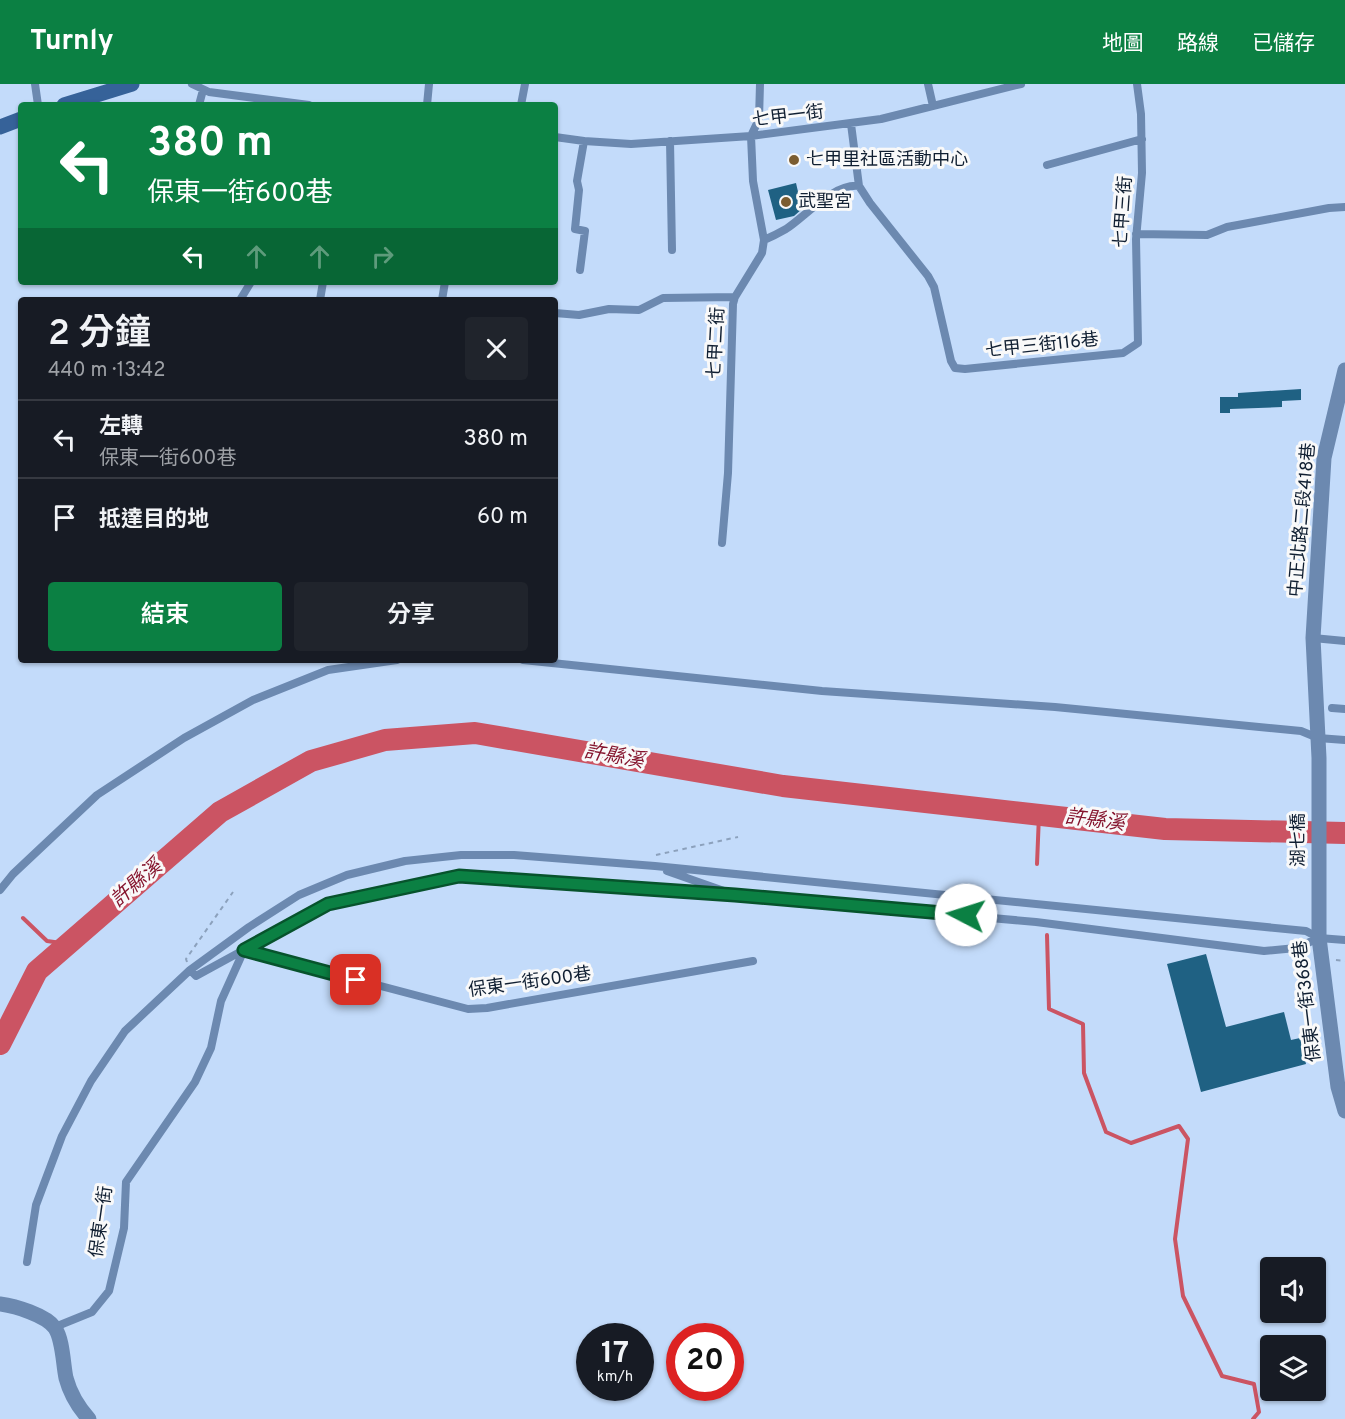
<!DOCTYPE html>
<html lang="zh-TW">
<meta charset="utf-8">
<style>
:root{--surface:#171b24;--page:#20242c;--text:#f1f3f6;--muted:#9ea1a6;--line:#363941;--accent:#0b8043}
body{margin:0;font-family:Overpass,"Noto Sans TC",sans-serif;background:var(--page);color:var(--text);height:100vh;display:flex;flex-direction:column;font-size:22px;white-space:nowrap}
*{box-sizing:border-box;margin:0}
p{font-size:20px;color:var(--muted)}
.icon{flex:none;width:33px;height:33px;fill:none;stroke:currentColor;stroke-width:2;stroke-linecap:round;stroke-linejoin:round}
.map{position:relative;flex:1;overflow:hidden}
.panel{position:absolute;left:18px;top:213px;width:540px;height:366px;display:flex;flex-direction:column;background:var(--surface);border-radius:6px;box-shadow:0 2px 4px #0004}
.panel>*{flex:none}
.banner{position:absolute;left:18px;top:18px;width:540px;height:183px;border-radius:6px;box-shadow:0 2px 4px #0004;background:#0b8043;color:#fff;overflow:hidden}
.fabs{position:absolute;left:1260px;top:1173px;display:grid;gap:12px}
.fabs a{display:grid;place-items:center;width:66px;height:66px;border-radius:6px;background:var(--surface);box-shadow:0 2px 4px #0004;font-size:30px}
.speed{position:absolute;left:576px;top:1239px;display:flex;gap:12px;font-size:30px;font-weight:700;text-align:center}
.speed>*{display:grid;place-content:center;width:78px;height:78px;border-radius:50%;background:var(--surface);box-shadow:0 2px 4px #0004;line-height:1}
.speed small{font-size:15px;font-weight:400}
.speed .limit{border:9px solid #d22;background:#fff;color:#111}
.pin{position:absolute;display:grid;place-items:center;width:51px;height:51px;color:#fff;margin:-26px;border-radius:12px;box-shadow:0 3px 9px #0006}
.me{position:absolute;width:66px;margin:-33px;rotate:275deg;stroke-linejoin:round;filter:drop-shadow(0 0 4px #0008)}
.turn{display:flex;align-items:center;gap:21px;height:126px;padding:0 30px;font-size:27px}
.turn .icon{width:78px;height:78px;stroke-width:2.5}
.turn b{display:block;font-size:42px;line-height:51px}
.lanes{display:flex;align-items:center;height:57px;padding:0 30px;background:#0003;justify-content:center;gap:30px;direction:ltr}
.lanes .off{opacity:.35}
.round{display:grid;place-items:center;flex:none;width:63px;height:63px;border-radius:6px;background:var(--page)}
.summary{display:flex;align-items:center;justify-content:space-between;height:102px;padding:0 30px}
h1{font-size:36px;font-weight:600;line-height:45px}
.primary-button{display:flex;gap:12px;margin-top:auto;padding:12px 30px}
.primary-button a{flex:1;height:69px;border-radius:6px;background:var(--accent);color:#fff;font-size:24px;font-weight:600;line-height:69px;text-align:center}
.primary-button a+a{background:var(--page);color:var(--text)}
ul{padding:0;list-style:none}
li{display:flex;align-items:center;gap:18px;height:78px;padding:0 30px;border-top:2px solid var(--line)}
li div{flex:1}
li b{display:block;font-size:22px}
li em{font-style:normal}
header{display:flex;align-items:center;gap:36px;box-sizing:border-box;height:84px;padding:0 30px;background:var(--accent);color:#fff}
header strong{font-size:28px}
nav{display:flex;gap:33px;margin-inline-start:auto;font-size:21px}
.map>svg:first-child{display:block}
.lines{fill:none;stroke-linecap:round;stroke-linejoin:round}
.stream{stroke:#cb5463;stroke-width:4}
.river{stroke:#cb5463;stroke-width:22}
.building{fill:#1f6183}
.path{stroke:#8ca1bc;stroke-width:2;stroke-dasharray:4.5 4.5;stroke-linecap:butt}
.lane{stroke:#6c89b0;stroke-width:8}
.street{stroke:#6c89b0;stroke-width:15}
.secondary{stroke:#366299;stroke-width:15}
.route-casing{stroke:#07532c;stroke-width:15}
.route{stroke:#0b8043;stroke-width:10}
.poi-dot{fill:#7b5d31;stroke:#f9f9f9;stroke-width:2}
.labels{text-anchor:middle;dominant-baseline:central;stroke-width:6;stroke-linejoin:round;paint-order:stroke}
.street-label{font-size:18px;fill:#101f32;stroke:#f9f9f9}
.poi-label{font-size:18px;fill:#101f32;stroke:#f9f9f9;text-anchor:start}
.water-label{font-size:20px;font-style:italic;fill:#85152e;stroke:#f9f9f9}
</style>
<header>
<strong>Turnly</strong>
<nav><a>地圖</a><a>路線</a><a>已儲存</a></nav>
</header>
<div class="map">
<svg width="1345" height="1335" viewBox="0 0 1345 1335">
<rect width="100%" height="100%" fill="#c3dbfa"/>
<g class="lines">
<path class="stream" d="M1037 780 1039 731
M23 834 47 857 68 860
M1047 851 1049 925 1083 940 1084 989 1106 1048 1131 1059 1179 1042 1188 1055 1175 1155 1183 1212 1222 1292 1254 1300 1259 1328 1253 1335"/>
<path class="river" d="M0 960 37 887 220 728 311 677 385 656 475 649 783 702 1165 745 1345 749"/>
</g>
<path class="building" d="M796 99 802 125 794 132 776 136 768 106Z
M1301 305V316L1282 317V323L1230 325V329H1220V313H1238V309Z
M1206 870 1226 943 1284 928 1291 956 1300 954 1306 980 1201 1008 1167 880Z"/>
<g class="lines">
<path class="path" d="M656 771 738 753
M1336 876 1345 877
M187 878 186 875 233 808"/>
<path class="lane" d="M35 0 38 21
M192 0 209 8 309 21
M928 0 933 22
M199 21 203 6
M427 21 429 0
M521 21 525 0
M851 40 859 102
M555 53 584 57 631 60 751 52 881 35 1021 0
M670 57 672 166
M1047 81 1142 55
M1136 150 1207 151 1227 143 1329 124 1345 123
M764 156C771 153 779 149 786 145 806 132 834 99 859 102L870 119 928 192 934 203 951 277 955 284 965 285 1123 269 1138 259 1136 155 1142 89 1141 30 1137 0
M580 186 585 147 575 145 579 106 577 97 584 57
M240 216 251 198
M320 216 323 198
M442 216 445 198
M555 229 579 231 609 225 639 226 663 214 735 213
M722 459 728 389 733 220 735 213 762 169 764 156 753 97 751 52 759 35 760 0
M1313 554 1345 557
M523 576 822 607 1055 623 1301 647 1318 654 1345 656
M1332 624 1345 625
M667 787 724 807
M0 806 13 790 97 711 184 654 253 616 328 586 397 576
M190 886 196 892 328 820 459 792 735 811 1036 838 1264 867 1296 864 1319 854
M27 1178 36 1121 62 1052 91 997 125 947 190 886 249 843 299 811 347 791 405 777 461 771H514L655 782 1306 847 1319 854 1345 856
M55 1243 92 1228 109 1207 124 1144 126 1098 195 998 211 964 221 917 244 866 468 925 487 924 753 877"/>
<path class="street" d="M1345 286 1324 374 1313 554 1319 674V854L1338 1003 1345 1027
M0 1220C15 1222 46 1231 55 1244 63 1256 63 1280 66 1294 70 1309 79 1324 89 1335"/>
<path class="secondary" d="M64 21 132 0
M0 43 21 35"/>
</g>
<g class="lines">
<defs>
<path id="route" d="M356 896 244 866 328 820 459 792 735 811 966 831"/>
</defs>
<use href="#route" class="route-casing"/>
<use href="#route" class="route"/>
</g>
<g class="poi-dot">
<circle cx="794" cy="76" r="6"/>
<circle cx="786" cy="118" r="6"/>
</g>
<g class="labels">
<g class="street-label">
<text transform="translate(788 33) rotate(-7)">七甲一街</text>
<text transform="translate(1124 128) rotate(-86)">七甲三街</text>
<text transform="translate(717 259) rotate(-87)">七甲二街</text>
<text transform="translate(1042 262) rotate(-6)">七甲三街116巷</text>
<text transform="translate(1303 436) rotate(-85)">中正北路二段418巷</text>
<text transform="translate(1299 756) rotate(-90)">湖七橋</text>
<text transform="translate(530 899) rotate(-8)">保東一街600巷</text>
<text transform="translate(1308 917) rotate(-97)">保東一街368巷</text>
<text transform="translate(102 1138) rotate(-82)">保東一街</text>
</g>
<g class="poi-label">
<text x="806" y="76">七甲里社區活動中心</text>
<text x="798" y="118">武聖宮</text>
</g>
<g class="water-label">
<text transform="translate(614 673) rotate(10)">許縣溪</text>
<text transform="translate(1095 737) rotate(7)">許縣溪</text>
<text transform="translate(137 800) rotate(-41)">許縣溪</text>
</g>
</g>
</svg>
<div class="fabs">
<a><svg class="icon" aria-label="sound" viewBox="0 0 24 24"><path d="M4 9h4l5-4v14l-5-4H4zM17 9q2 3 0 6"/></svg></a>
<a><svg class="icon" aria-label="layers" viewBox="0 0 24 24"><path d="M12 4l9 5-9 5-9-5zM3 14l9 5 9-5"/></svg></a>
</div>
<div class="speed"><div>17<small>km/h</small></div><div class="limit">20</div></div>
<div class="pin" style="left:356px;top:896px;background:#d93025"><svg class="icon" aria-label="arrive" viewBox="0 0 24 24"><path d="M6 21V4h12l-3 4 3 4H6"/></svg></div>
<svg class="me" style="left:966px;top:831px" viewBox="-20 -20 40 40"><circle r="19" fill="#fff"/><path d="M0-13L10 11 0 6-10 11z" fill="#0b8043"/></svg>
<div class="banner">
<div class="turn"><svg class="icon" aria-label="left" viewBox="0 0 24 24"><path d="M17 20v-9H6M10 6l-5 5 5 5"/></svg><div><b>380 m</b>保東一街600巷</div></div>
<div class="lanes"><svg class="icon" aria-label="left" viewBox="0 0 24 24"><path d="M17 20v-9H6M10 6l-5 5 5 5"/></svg><svg class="icon off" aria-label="ahead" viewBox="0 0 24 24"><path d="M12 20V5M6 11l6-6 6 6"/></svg><svg class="icon off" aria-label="ahead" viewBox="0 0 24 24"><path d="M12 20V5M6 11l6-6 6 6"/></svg><svg class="icon off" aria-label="right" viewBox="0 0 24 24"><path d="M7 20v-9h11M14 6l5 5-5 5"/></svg></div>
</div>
<section class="panel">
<div class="summary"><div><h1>2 分鐘</h1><p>440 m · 13:42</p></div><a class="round"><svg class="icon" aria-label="close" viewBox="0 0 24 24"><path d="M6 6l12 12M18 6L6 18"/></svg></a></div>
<ul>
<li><svg class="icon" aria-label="left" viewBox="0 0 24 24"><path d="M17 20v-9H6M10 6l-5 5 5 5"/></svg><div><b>左轉</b><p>保東一街600巷</p></div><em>380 m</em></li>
<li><svg class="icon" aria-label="arrive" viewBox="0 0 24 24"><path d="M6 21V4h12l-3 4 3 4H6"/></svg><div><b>抵達目的地</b></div><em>60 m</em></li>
</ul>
<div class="primary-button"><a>結束</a><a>分享</a></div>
</section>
</div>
